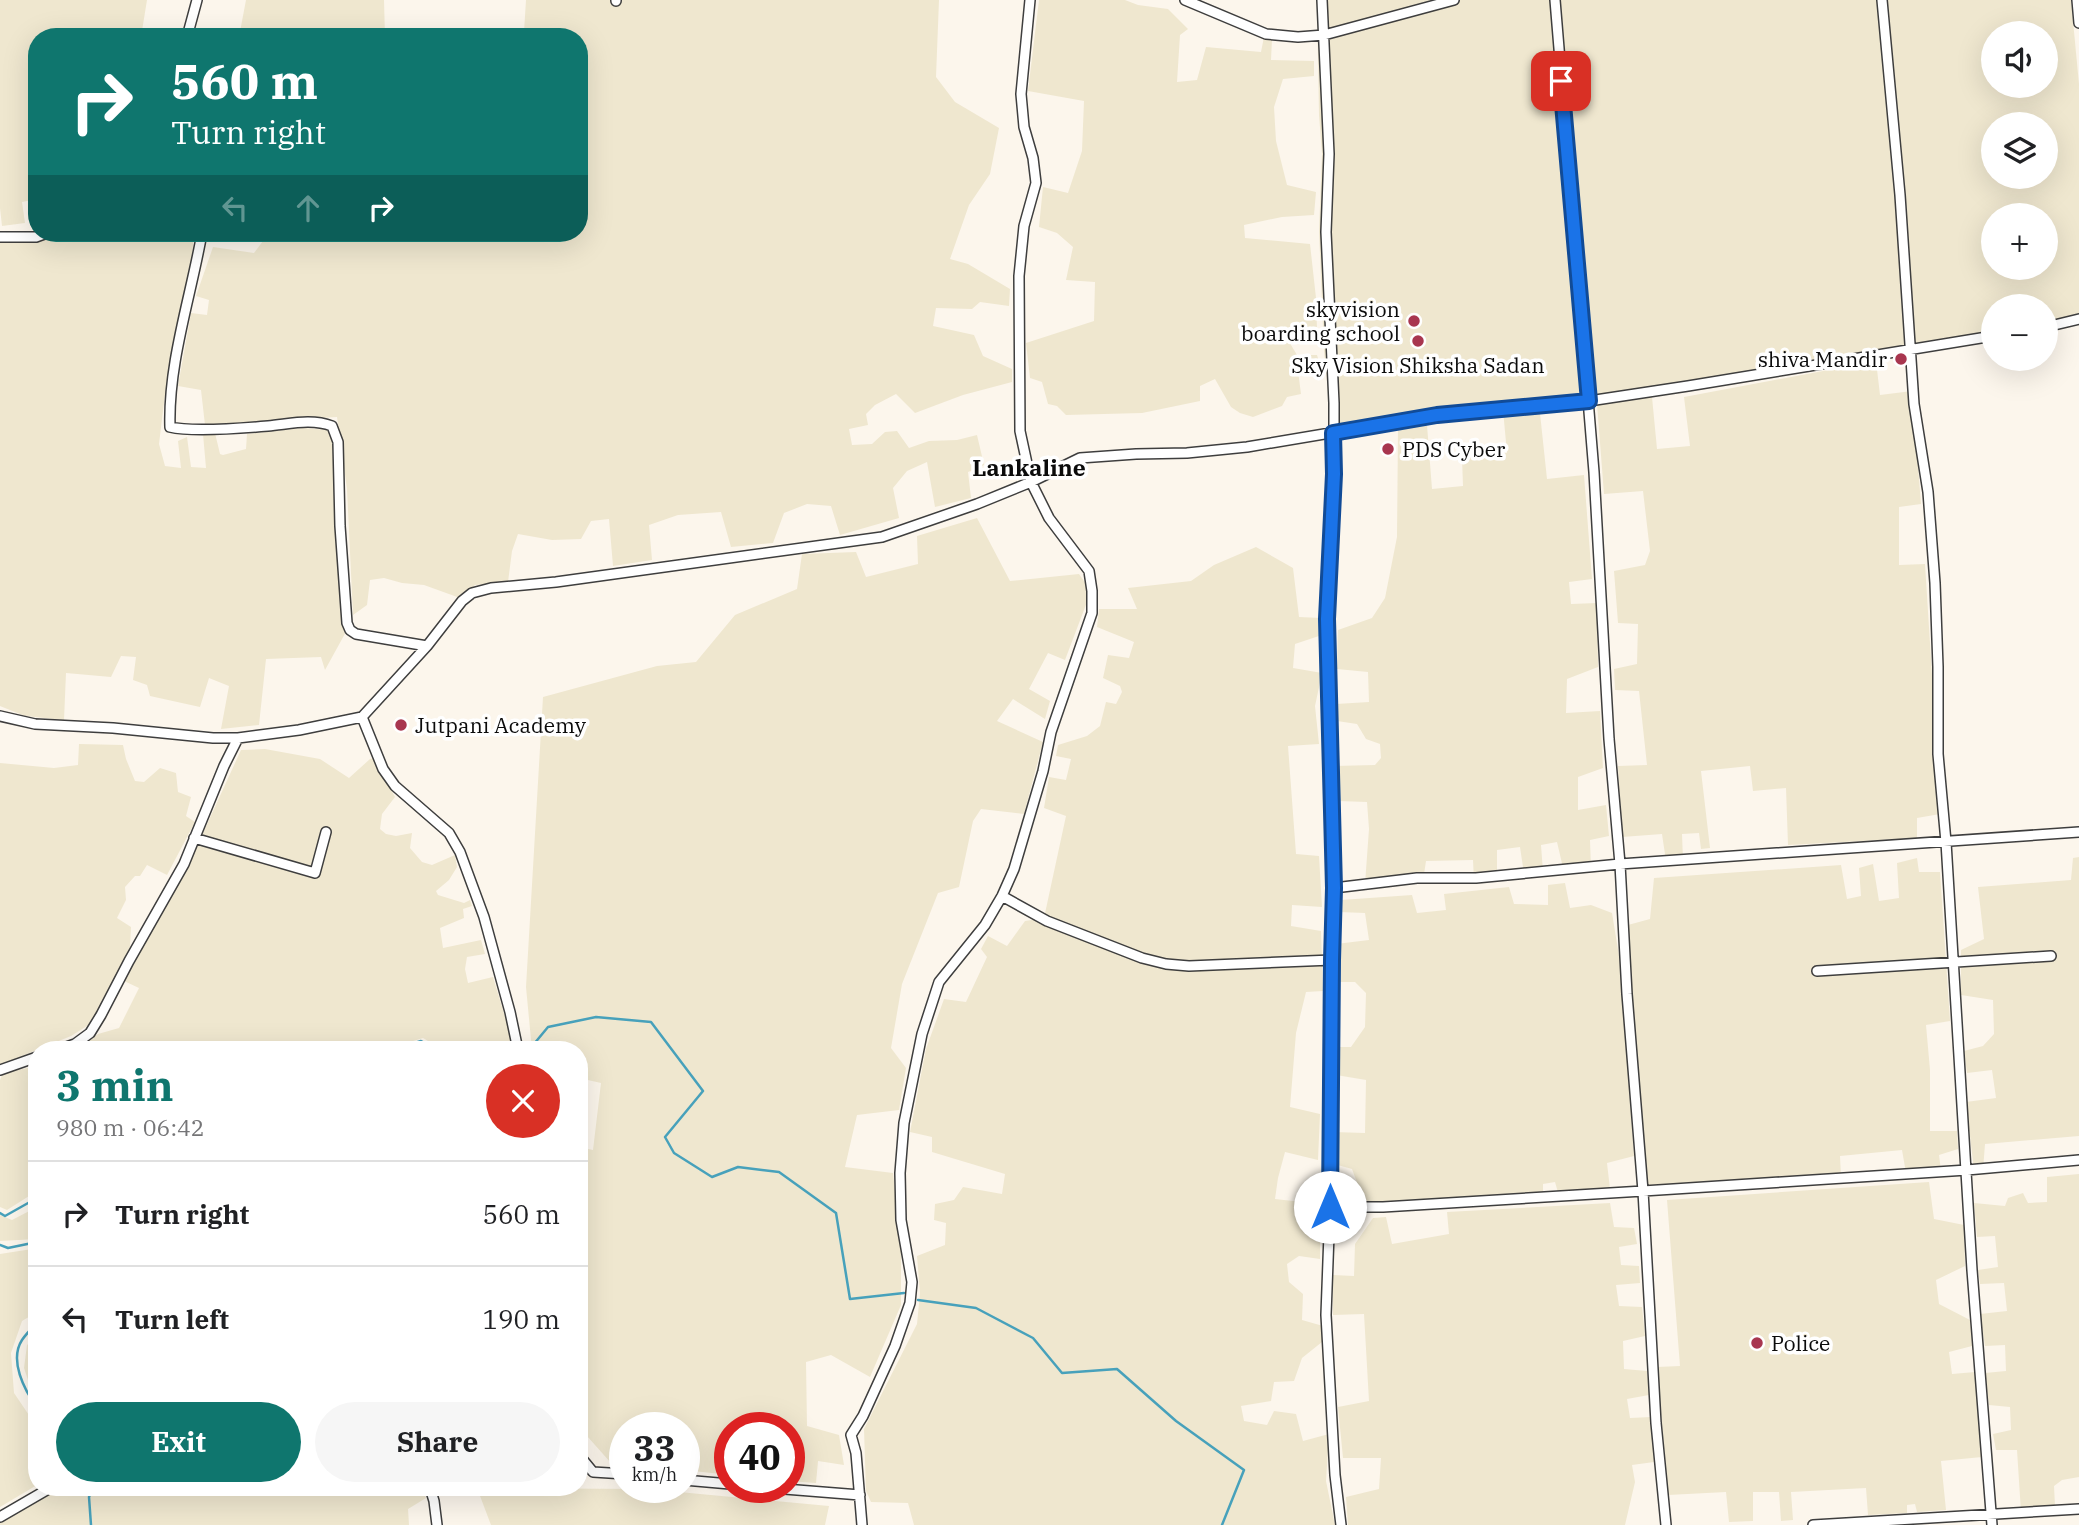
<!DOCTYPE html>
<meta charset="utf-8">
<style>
:root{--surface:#fff;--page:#f6f6f6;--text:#202124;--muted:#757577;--line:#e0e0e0;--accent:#0f766e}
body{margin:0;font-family:"IBM Plex Serif",serif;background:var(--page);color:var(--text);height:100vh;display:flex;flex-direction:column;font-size:26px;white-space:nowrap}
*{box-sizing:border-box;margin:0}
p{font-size:23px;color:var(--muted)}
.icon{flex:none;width:38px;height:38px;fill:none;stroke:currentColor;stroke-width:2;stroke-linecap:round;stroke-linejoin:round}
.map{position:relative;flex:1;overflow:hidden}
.sheet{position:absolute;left:28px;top:1041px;width:560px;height:455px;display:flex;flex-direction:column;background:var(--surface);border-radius:28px;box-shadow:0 7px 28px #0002}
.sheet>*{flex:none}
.guide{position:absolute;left:28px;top:28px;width:560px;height:214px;border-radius:28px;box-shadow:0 7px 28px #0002;background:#0f766e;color:#fff;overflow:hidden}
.buttons{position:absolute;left:1981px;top:21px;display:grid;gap:14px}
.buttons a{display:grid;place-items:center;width:77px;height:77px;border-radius:50%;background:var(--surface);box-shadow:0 7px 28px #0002;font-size:35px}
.speed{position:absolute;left:609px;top:1412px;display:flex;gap:14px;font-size:35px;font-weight:700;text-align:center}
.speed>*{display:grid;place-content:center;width:91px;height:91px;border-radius:50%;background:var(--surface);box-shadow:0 7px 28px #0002;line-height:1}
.speed small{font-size:18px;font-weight:400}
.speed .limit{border:10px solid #d22;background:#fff;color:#111}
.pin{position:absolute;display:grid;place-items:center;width:60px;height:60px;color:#fff;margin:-30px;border-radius:14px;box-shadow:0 4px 10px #0006}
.me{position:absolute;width:77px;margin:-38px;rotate:0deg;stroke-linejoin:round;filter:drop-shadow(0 0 5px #0008)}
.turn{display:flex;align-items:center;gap:24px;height:147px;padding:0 28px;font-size:32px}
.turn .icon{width:91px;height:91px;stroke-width:2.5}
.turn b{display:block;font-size:49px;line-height:60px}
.lanes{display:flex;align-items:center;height:66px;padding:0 28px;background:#0003;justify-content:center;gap:35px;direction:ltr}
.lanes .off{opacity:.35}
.round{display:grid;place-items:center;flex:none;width:74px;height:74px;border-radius:37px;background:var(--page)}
.overview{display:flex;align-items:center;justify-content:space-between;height:119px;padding:0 28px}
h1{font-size:42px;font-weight:700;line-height:52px;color:var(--accent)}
.primary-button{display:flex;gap:14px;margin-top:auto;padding:14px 28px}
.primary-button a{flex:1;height:80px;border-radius:42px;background:var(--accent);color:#fff;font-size:28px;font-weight:700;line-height:80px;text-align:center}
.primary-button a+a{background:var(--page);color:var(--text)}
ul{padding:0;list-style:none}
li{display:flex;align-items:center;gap:21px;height:105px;padding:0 28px;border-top:2px solid var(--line)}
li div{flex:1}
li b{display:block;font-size:26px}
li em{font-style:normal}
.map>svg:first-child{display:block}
.farmland{fill:#efe7cf;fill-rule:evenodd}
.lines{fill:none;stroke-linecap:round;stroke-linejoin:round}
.stream{stroke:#47a1bb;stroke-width:2.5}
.minor-casing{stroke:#3e3e3e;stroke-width:12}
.minor{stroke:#fff;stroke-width:9}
.route-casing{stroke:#114b97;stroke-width:18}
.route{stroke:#1a73e8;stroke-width:12}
.poi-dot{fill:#a8364f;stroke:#fff;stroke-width:2.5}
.labels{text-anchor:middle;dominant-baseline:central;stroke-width:7;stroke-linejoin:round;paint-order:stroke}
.poi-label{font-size:21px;fill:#0b0b0b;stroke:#fff;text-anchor:start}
.neighbourhood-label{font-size:23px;font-weight:bold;fill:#0b0b0b;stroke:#fff}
</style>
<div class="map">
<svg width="2079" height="1525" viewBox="0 0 2079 1525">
<rect width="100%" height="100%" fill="#fcf6ec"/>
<path class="farmland" d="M0 0H147L141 37H37V199L22 202 25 223 2 226 0 208Z
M246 0H384L385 37H239Z
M526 0H939L936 77 955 102 999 128 990 174 969 205 950 259 968 264 1010 289 1009 306 980 302 972 309 936 308 933 326 974 335 983 356 1012 369V382L963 395 915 413 896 394 875 405 866 414 868 425 849 429 852 445 872 444 885 432 897 431 909 448 929 441 957 440 977 435 984 465 968 472 971 498 935 507 927 462 907 471 893 488 899 518 840 535 831 506 807 504 784 513 773 543 731 547 721 512 678 515 649 525 652 560 613 566 609 519 591 521 581 539 552 540 518 534 512 551 508 582 475 585 460 598 424 585 402 583 384 578 370 580 367 605 353 615 347 489 337 417 205 425 201 390 178 386 191 313 207 315 209 300 196 296 213 247 254 253 269 233H579V37H485L524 32Z
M1039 0H1125L1138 5 1168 9 1188 29 1180 35 1177 82 1197 80 1206 47 1261 52 1264 37 1272 39 1271 60 1314 61V76L1283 79 1274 107 1276 141 1287 185 1316 192 1314 215 1282 217 1244 225 1245 238 1310 244 1316 298 1317 329 1292 339 1291 345 1297 355H1317L1321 368 1298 371 1301 394 1287 397 1282 406 1253 417 1240 413 1231 407 1215 379 1200 386V401L1142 413 1066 415 1057 406 1048 404 1042 382 1030 378 1026 343 1094 321 1095 282 1066 280 1073 247 1057 233 1039 227 1043 187 1068 193 1082 151 1084 101 1028 91Z
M1317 0H2071L2079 84V313L2046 322V306H1993V332L1757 372 1539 404 1547 479 1584 475 1592 579 1569 582 1571 604 1597 603 1598 667 1567 679 1566 713 1600 711 1603 768 1578 777V810L1606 805 1609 836 1590 840 1591 869 1564 872 1557 842 1541 845 1543 872 1524 874 1520 847 1497 850V878L1474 881 1473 860 1426 861 1423 881 1365 884 1369 829 1367 802 1338 801 1334 766 1375 765 1381 758 1380 744 1366 739 1357 724 1337 721 1336 704 1369 702 1368 672 1337 669 1338 630 1372 618 1385 598 1397 537 1398 430 1427 425 1432 489 1463 486 1462 458 1507 453 1503 410 1436 420 1332 432 1324 351 1319 231 1322 154 1319 115ZM1993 33H2046V86H1993ZM1993 124H2046V177H1993ZM1993 215H2046V268H1993Z
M67 233H117L128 239 149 233H194L192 257 165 394 159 444 165 466 181 468 178 441 187 437 191 467 206 468 203 434 215 433 220 454 223 455 246 449 247 434 303 428 330 430 335 443V500L347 630 325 670 321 657 266 659 259 725 221 729 229 686 209 678 200 707 150 696 147 685 133 680 136 657 121 656 111 677 66 673 64 720 25 716 0 706V243L50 239Z
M1876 361 1880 395 1912 391 1921 504 1899 507V565L1925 564 1933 691 1934 751 1940 814 1917 818V838L1788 845 1786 788 1753 791 1750 766 1701 771 1710 848 1701 849 1699 833 1682 834 1683 860 1666 861 1662 834 1622 837 1618 766 1647 765 1639 691 1615 690 1614 669 1637 664 1638 624 1618 623 1614 571 1645 565 1650 551 1643 491 1604 494 1597 404 1652 397 1657 449 1690 446 1684 397Z
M977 518 1010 581 1079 574 1086 584 1087 602 1065 660 1048 653 1029 689 1050 701 1045 719 1013 699 997 721 1043 742 1024 814 981 809 973 821 959 887 938 893 902 984 891 1048 906 1068 899 1110 857 1115 845 1167 893 1173 901 1244V1305L870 1377 831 1355 806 1362 807 1426 839 1435 844 1465 818 1461 816 1483 789 1481V1428H730V1475L684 1470V1428H625V1464L611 1463 587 1436 579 1437V1147L593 1150 601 1083 579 1078V1050H532L526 987 543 697 657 666 696 662 735 615 797 589 802 554 856 552 866 577 918 564 917 536Z
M1256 547 1293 568 1299 617 1321 618 1319 636 1295 644 1293 668 1322 673 1315 706 1319 744 1288 746 1296 854 1319 856 1322 907 1292 905 1291 926 1321 931 1323 991 1306 992 1296 1033 1290 1107 1320 1114 1318 1160 1285 1152 1278 1178 1275 1199 1320 1204V1259L1299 1256 1287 1264 1289 1282 1303 1294 1302 1320 1323 1326 1322 1342 1302 1358 1294 1381 1274 1382 1271 1401 1241 1406 1244 1421 1267 1425 1274 1411 1296 1414 1303 1441 1329 1434 1326 1481 1335 1525H914L908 1503 871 1502 866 1491 864 1429 917 1324 920 1293 917 1256 945 1245 946 1223 934 1220 935 1204 954 1200 963 1187 1002 1194 1005 1174 932 1152V1137L910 1132 926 1049 944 999 966 1002 987 957 981 949 988 936 1007 946 1025 921 1044 918 1066 816 1044 808 1049 777 1066 780 1071 759 1056 756 1058 745 1087 736 1100 726 1106 702 1116 704 1122 692 1120 686 1103 678 1108 655 1129 658 1134 642 1097 627 1099 609H1137L1128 588 1191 581 1214 565Z
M79 744 123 745 126 759 135 781 144 782 160 768 176 773 178 792 191 797 186 816 195 822 167 875 147 865 140 876H135L125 887 126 900 117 918 131 927 130 947 95 1021 71 1036 0 1065V763L54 768 78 765Z
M265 749 320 759 349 778 370 759 375 758 395 797 382 814 380 829 386 834 396 836 412 833 410 848 422 862 432 865 455 855 457 867 449 880 436 891 438 895 464 903 470 900 472 906 463 909 464 918 440 928 443 948 481 940 485 954 467 957 465 969 468 983 493 977 515 1050H443L423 1038 384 1050H76L98 1034 119 1028 139 988 124 981 203 833 241 750Z
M2079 857V1136L1985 1144 1983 1170H1974L1966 1102 1996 1098 1992 1070 1967 1073 1964 1051 1983 1046 1994 1034 1993 1000 1961 995V950L1984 939 1978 887 2071 880 2073 858Z
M1917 858 1919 872H1940L1950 1021 1926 1025 1930 1070V1131H1957L1958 1149 1939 1155 1941 1171 1906 1173 1902 1150 1840 1156 1841 1177 1647 1188 1635 1046 1628 925 1650 919 1654 878 1841 865 1847 899 1861 896 1859 868 1873 864 1879 901 1899 898 1897 863Z
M1565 883 1570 908 1591 905 1612 913 1620 962 1634 1156 1607 1163 1610 1189 1559 1196 1555 1182 1543 1184V1197L1366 1207 1352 1169 1334 1164 1333 1132 1365 1133 1366 1080 1336 1075V1047H1351L1365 1027 1366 993 1355 982H1336V944L1369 940 1365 913 1339 912 1341 900 1412 895 1417 913 1446 910 1444 894 1509 887 1514 904 1548 905V885Z
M37 1066V1191L7 1210 0 1207V1080L3 1073Z
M2079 1174V1477L2062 1480 2054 1486 2055 1506 2021 1512 2017 1450H1996L1993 1434 2011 1430 2010 1407 1989 1405 1985 1373 2006 1371 2005 1345 1985 1346 1980 1314 2007 1311 2004 1283 1980 1284 1978 1270 1998 1267 1995 1236 1977 1237 1974 1203 2005 1206 2008 1198 2023 1193 2028 1203 2047 1202V1177Z
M1929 1182 1934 1219 1964 1225 1965 1266 1936 1280 1939 1304 1970 1320 1972 1346 1949 1352 1952 1374 1975 1372 1982 1457 1941 1461 1946 1510 1917 1512 1915 1504 1907 1505V1513L1868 1515 1866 1488 1791 1492 1793 1520 1781 1521 1779 1492H1753V1521L1729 1522 1726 1492 1668 1495 1657 1367 1680 1366 1667 1200Z
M1610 1203 1614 1227 1634 1228 1637 1244 1619 1247 1621 1265 1639 1266 1640 1283 1616 1285 1619 1306 1642 1307 1645 1336 1623 1341 1624 1369 1647 1371 1649 1395 1627 1399 1630 1418 1651 1417 1654 1462 1632 1465 1635 1482 1625 1525H1348L1346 1497 1379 1489 1381 1458H1343L1338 1407 1369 1401 1364 1314 1333 1315V1275L1354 1276 1355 1244 1373 1218 1386 1217 1392 1244 1449 1234 1447 1212Z
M37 1207V1239L0 1241V1215L12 1220Z
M32 1249 37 1251V1312L22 1321 11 1353 14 1393 37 1427 34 1441 37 1485 0 1507V1254Z
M37 1335V1399L32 1392 24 1368 27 1345Z
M57 1488H422L426 1498 408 1509 409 1525H0V1521L44 1497Z
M477 1488 647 1489 829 1506 825 1525H491Z"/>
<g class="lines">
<path class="stream" d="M393 1050 421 1041 436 1050
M529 1050 548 1027 596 1017 651 1022 703 1091 665 1137 674 1153 712 1177 738 1167 779 1172 836 1213 850 1299 904 1293
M0 1213 5 1216 37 1198
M0 1245 8 1248 37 1242
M918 1300 976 1308 1033 1338 1062 1373 1117 1369 1176 1421 1244 1470 1222 1525
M37 1323C32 1328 26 1334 22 1340 9 1360 24 1390 37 1407
M91 1525 89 1497 93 1488"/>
<defs>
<path id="minor" d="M1185 0 1266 34 1298 37 1324 35 1454 0
M1322 0 1329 154 1326 232 1334 403V474L1327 619 1334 888 1332 960 1330 1207 1326 1315 1335 1475 1341 1525
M1555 0 1594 472 1609 739 1620 864 1627 994 1643 1191 1656 1423 1666 1525
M1882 0 1900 195 1914 404 1928 492 1935 583 1938 667V754L1946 842 1972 1270 1992 1525
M2077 0 2079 23
M616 1V0
M187 37 197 0
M202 233C191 296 168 363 170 427 191 432 245 428 268 426 290 424 311 418 332 426L338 442 340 526 347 623 350 630 356 634 427 646
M0 237H36L47 233
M2046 327 2079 319
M0 716 35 724 113 728 213 738H238L299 730 362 717 427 646 462 601 472 593 491 588 556 582 882 537 977 504 1031 482 1080 458 1136 454 1187 453 1247 447 1437 415 1589 401 1688 386 1993 336
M362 717 383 769 395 786 449 833 460 852 484 917 510 1012 518 1050
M194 838 315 873 326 832
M1334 888 1417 878H1476L1620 864 2079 832
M1002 896 1047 921 1142 958 1166 964 1189 966 1332 960
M1817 971 2051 956
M58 1050 75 1044 90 1033 101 1015 129 961 184 864 224 766 238 738
M0 1070 37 1057
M1330 1207H1383L1643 1191 1967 1170 2079 1160
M579 1455 593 1472 625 1474
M684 1480 730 1484
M430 1488 434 1501 437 1525
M772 1488 860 1495
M0 1517 50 1488
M862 1525 856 1453 851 1435 863 1416 895 1346 910 1303 912 1282 901 1220 900 1173 904 1123 922 1034 939 982 985 925 1002 896 1014 869 1043 771 1051 732 1092 613V591L1089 571 1049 518 1031 482 1020 431 1019 276 1024 226 1036 183 1033 158 1024 127 1021 94 1030 0
M1813 1525 2079 1509"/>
</defs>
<use href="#minor" class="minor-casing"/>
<use href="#minor" class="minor"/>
</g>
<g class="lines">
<defs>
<path id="route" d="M1330 1207 1332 960 1334 888 1327 619 1334 474 1333 433 1437 415 1589 401 1561 81"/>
</defs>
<use href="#route" class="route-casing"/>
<use href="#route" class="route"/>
</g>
<g class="poi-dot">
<circle cx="1414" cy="321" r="7"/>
<circle cx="1418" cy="341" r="7"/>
<circle cx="1901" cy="359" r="7"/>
<circle cx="1388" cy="449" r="7"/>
<circle cx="401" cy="725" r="7"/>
<circle cx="1757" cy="1343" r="7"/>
</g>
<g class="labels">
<g class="poi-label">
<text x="1400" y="309" text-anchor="end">skyvision<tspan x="1400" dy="24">boarding school</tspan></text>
<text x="1887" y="359" text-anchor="end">shiva Mandir</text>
<text x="1418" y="365" text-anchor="middle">Sky Vision Shiksha Sadan</text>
<text x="1402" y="449">PDS Cyber</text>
<text x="415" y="725">Jutpani Academy</text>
<text x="1771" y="1343">Police</text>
</g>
<g class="neighbourhood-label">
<text x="1029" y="467">Lankaline</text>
</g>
</g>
</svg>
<div class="buttons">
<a><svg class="icon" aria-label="sound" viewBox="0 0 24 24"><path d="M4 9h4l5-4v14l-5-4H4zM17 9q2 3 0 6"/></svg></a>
<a><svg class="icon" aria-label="layers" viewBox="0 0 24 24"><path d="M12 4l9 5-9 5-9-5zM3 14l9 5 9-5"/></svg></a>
<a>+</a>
<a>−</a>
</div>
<div class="speed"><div>33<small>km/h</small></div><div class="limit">40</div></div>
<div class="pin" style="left:1561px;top:81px;background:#d93025"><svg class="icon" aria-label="arrive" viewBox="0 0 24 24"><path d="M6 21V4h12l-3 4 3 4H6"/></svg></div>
<svg class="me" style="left:1330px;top:1207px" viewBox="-20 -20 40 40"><circle r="19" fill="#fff"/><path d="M0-13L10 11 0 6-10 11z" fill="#1a73e8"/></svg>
<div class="guide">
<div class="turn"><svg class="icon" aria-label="right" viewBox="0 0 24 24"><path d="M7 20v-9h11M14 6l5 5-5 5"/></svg><div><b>560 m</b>Turn right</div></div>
<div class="lanes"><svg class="icon off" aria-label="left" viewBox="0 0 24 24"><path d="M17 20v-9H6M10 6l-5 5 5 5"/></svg><svg class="icon off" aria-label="ahead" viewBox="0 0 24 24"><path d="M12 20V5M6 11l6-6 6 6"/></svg><svg class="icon" aria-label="right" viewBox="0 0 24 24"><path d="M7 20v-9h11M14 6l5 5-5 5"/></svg></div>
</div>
<section class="sheet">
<div class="overview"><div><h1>3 min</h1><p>980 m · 06:42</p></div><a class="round" style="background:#d93025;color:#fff"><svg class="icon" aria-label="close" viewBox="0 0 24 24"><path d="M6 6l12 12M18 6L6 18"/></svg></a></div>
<ul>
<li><svg class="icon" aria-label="right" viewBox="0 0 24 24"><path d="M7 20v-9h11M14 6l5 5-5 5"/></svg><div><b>Turn right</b></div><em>560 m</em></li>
<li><svg class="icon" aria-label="left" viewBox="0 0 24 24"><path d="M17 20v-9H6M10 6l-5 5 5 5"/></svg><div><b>Turn left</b></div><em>190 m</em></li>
</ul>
<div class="primary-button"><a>Exit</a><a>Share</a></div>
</section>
</div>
